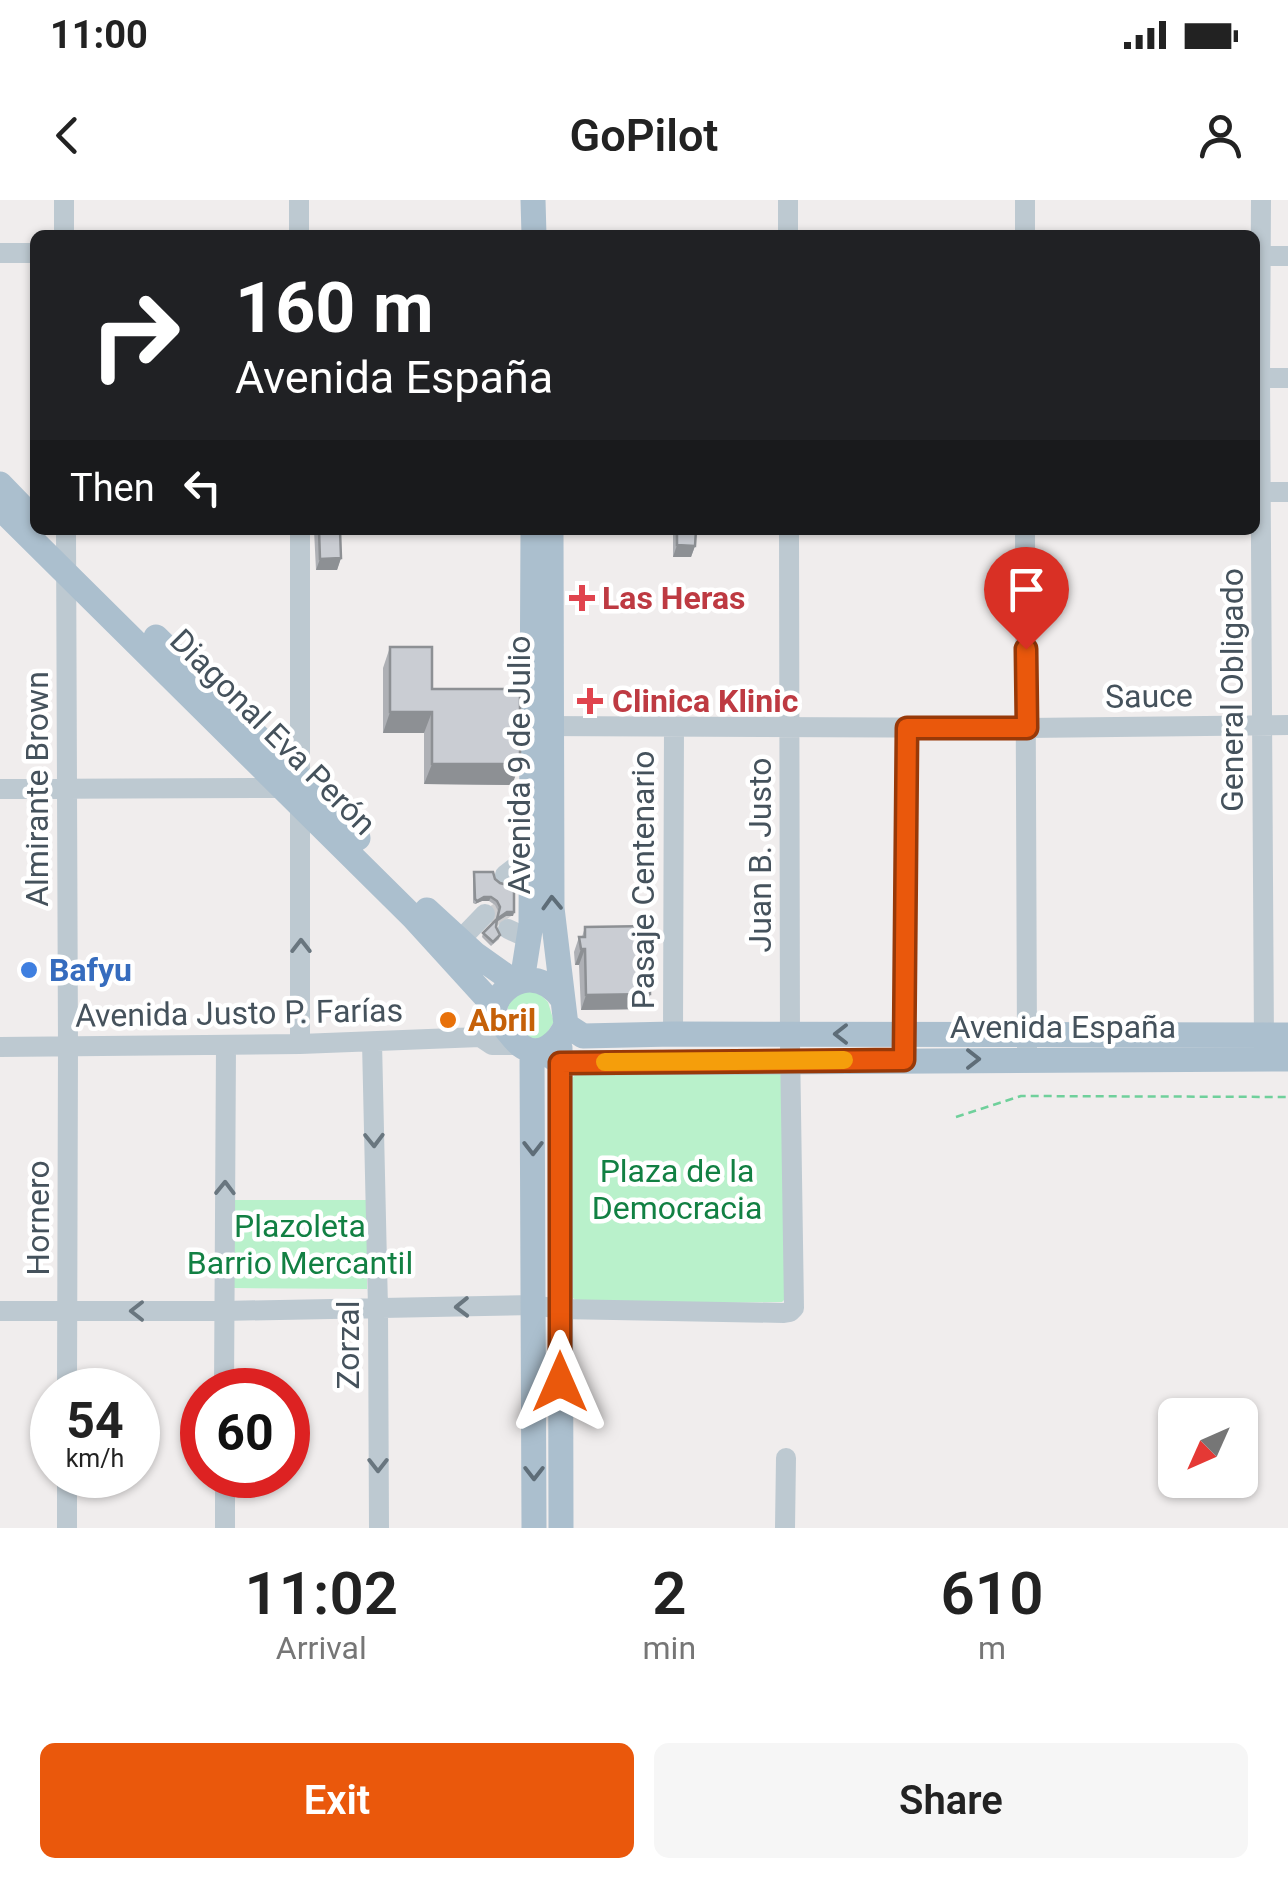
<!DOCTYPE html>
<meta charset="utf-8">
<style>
:root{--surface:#fff;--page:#f6f6f6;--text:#222;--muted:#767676;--accent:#ea580c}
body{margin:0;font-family:Roboto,sans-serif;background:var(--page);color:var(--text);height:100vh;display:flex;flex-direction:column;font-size:38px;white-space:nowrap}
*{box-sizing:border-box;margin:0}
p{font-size:32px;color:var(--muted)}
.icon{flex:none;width:55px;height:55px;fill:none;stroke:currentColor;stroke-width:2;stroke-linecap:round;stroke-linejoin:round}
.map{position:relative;height:1328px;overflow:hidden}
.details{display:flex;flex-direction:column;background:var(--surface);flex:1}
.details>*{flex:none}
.top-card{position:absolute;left:30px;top:30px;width:1230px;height:305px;border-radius:15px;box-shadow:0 2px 8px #0004;background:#202124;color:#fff;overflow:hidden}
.needle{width:65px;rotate:225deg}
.fabs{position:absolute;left:1158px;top:1198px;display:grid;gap:20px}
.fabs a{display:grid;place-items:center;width:100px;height:100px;border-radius:15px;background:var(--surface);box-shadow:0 2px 8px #0004;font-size:50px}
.speed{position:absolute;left:30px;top:1168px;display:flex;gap:20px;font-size:50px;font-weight:700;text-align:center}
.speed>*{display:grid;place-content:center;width:130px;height:130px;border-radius:50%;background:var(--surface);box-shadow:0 2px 8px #0004;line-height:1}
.speed small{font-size:25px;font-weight:400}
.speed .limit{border:15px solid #d22;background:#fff;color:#111}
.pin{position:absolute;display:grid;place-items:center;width:85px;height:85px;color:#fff;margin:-102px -42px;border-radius:50% 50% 50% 0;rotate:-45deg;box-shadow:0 0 10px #0007}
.pin .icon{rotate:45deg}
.me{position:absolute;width:110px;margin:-55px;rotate:0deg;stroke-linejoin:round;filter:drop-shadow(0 0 8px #0008)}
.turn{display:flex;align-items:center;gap:35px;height:210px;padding:0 40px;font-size:45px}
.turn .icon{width:130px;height:130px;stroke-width:2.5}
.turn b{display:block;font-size:70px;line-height:85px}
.then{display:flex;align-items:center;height:95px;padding:0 40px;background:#0003;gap:20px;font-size:38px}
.eta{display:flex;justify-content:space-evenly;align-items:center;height:170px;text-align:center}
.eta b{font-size:60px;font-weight:600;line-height:70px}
.cta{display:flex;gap:20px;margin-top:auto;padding:20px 40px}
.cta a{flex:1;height:115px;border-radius:15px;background:var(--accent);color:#fff;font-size:40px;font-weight:600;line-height:115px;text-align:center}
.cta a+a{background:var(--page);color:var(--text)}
.status{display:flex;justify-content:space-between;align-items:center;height:70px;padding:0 50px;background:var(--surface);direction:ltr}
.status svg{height:28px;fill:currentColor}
header{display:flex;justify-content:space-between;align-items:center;height:130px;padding:0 40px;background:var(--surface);font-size:45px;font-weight:600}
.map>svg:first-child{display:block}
.green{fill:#b9f1cb}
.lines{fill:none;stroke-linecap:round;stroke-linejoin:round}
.minor-tunnel{stroke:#ceced0;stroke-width:20;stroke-dasharray:20 10;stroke-linecap:butt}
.path{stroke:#6fd09b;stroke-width:2.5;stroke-dasharray:8 5;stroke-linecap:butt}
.minor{stroke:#bdc9d1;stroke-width:20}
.major{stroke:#abbfce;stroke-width:25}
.wall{fill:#aeb0b5}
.shaded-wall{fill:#8d9094}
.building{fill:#cacdd3;stroke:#8d9094;stroke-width:2.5}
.oneway{stroke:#5e6d78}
.oneway2{stroke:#69767f}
.route-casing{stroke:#983908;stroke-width:25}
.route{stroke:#ea580c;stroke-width:18}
.slow{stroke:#f59e0b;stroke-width:18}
.health-dot{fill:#e0444e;stroke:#fff;stroke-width:4}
.shop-dot{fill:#3f7fe0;stroke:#fff;stroke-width:4}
.food-dot{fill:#e8710a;stroke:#fff;stroke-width:4}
.labels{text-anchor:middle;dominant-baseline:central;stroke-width:9;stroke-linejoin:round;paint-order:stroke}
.health-label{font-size:32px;font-weight:bold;fill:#be3a42;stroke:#fff;text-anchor:start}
.street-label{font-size:32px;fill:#45525c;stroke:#fff}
.shop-label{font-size:32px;font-weight:bold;fill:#366cbe;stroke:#fff;text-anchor:start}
.food-label{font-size:32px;font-weight:bold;fill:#c56008;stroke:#fff;text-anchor:start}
.park-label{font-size:32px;fill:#128043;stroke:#fff}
</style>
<div class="status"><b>11:00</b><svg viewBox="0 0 49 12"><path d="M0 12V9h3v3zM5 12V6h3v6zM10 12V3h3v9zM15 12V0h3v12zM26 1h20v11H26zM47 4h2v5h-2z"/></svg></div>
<header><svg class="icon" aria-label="back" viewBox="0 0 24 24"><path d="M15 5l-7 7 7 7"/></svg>GoPilot<svg class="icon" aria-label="person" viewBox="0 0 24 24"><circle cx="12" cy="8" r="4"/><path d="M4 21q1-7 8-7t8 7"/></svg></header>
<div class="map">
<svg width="1288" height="1328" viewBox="0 0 1288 1328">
<rect width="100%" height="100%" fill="#f0eded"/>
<path class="green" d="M536 790 548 802 554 822 542 840 530 838C518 825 506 815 506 796Z
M582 867 784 869 789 1095 782 1102 584 1105 568 1095 567 884Z
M234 1000H367V1089L234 1088Z"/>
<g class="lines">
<path class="minor-tunnel" d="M492 705 508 729"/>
<path class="path" d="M956 917 1021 896 1288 897"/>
<path class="minor" d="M64 0V35
M299 0V35
M1025 0V35
M1261 0 1260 178 1264 847
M788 35V0
M0 53H35
M1255 56H1288
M1255 178H1288
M1255 292H1288
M66 330 68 847 67 1190
M1025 330 1027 848
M538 526 1027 528 1288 525
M0 589 283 588
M505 675 518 665 531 661
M508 729 530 739
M460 740 485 714
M673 834 674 527
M372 842 378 1108 379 1328
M300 844V330
M0 847 300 844 480 837 492 845H519
M904 847 907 528
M0 1111H223L534 1105 559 1109 784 1113 790 1112 794 1108 790 845 789 330
M224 1190 226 845
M225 1275V1328
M67 1328V1275
M785 1328 786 1258"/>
<path class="major" d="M533 0 534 35
M0 284 31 316
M0 308 413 717 495 807
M551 330 552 708 566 825C559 841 542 859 523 847 516 843 511 835 506 829 503 825 498 822 496 817 490 801 508 784 522 781 539 777 553 786 563 800
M156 437 299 577 358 638
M427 710 475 754 516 783
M522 781 531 724 533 330
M566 825 583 836 673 834 1288 835
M560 848 561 1328
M543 850 560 863 1288 859
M532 851 534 1328"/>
</g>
<path class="wall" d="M314 330H340L341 358 337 370H316Z
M673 330H696L695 346 691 357H673Z
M390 447 432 489 512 585 424 584V533H383V468Z
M474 672 495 679 514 712 513 716H506L497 722 496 727 500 735 499 739 491 746 482 737 483 733 496 720 498 711 495 705 489 701H482L475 704 473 703V676Z
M585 727 650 794 645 809 581 810 579 765H575L574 752 579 737H582Z"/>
<path class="shaded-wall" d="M677 345 695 346 691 357H673Z
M341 358 337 370H316L320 359Z
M390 512H432L424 533H383Z
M432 564H520L512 585 424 584Z
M484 697H491L489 701H482L475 704 477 701Z
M507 712H514L513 716H506L496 722 497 719Z
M581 749H585L579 765H575Z
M650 794 645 809 581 810 586 795Z"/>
<path class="building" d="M319 330H340L341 358 320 359Z
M677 330H696L695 346 677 345Z
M390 447H432V489H520V564H432V512H390Z
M474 672H493L495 679 500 683 507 685 514 683V712H507L497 719 496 727 500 735 493 742 483 733 497 719 500 707 497 701 491 697H484L477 701 475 699Z
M650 726V794L586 795 585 749H581L579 737H585V727Z"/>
<defs><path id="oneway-chevron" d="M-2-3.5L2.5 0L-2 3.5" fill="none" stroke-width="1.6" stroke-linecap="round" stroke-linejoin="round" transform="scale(2.5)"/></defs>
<g class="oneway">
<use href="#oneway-chevron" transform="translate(552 703) rotate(-92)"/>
<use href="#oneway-chevron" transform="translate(841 834) rotate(-180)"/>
<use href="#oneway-chevron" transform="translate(973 859)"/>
<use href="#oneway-chevron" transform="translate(533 948) rotate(90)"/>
<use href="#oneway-chevron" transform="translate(534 1273) rotate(90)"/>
</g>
<g class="oneway2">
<use href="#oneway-chevron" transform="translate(301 746) rotate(-90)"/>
<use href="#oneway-chevron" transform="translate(374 940) rotate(89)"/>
<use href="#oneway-chevron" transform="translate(225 988) rotate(-89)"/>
<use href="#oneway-chevron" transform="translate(462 1107) rotate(179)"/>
<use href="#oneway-chevron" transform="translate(137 1111) rotate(180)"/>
<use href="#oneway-chevron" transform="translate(378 1265) rotate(90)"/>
</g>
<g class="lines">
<defs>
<path id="route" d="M560 1182V863L904 860 907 528H1027L1026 449"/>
</defs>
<use href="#route" class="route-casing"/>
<use href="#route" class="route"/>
<path class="slow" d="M605 862 844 860"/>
</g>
<g class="health-dot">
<path d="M577 383h10v10h10v10h-10v10h-10v-10h-10v-10h10z"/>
<path d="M585 486h10v10h10v10h-10v10h-10v-10h-10v-10h10z"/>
</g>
<circle class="shop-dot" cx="29" cy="770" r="10"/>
<circle class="food-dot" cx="448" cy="820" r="10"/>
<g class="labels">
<g class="health-label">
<text x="602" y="398">Las Heras</text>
<text x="612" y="501">Clinica Klinic</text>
</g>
<g class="street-label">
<text transform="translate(1232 490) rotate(-90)">General Obligado</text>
<text transform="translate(1149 496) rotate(-1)">Sauce</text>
<text transform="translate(273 532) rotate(45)">Diagonal Eva Perón</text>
<text transform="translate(519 565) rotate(-90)">Avenida 9 de Julio</text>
<text transform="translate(37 589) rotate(-90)">Almirante Brown</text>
<text transform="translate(760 655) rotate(-90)">Juan B. Justo</text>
<text transform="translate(643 680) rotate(-90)">Pasaje Centenario</text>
<text transform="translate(239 813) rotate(-1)">Avenida Justo P. Farías</text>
<text x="1063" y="827">Avenida España</text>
<text transform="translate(38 1018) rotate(-90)">Hornero</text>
<text transform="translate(348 1145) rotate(-90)">Zorzal</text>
</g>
<g class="shop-label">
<text x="49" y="770">Bafyu</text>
</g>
<g class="food-label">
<text x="468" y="820">Abril</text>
</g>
<g class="park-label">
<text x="677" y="971">Plaza de la<tspan x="677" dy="37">Democracia</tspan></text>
<text x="300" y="1026">Plazoleta<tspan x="300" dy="37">Barrio Mercantil</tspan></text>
</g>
</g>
</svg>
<div class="fabs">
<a><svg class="needle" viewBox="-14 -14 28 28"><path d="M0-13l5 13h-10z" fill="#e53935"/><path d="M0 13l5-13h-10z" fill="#767676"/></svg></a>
</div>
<div class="speed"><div>54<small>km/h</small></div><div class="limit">60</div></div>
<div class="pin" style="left:1026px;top:449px;background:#d93025"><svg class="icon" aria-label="arrive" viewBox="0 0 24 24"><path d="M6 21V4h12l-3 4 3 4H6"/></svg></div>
<svg class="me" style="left:560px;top:1182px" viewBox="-20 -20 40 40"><path d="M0-17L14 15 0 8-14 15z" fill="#ea580c" stroke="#fff" stroke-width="4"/></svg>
<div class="top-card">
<div class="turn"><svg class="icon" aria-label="right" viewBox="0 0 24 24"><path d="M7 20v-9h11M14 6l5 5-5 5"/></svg><div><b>160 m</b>Avenida España</div></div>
<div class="then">Then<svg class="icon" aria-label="left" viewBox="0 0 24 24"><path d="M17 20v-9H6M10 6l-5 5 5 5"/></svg></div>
</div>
</div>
<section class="details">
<div class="eta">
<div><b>11:02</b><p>Arrival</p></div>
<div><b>2</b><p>min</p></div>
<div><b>610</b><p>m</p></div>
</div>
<div class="cta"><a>Exit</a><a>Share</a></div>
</section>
